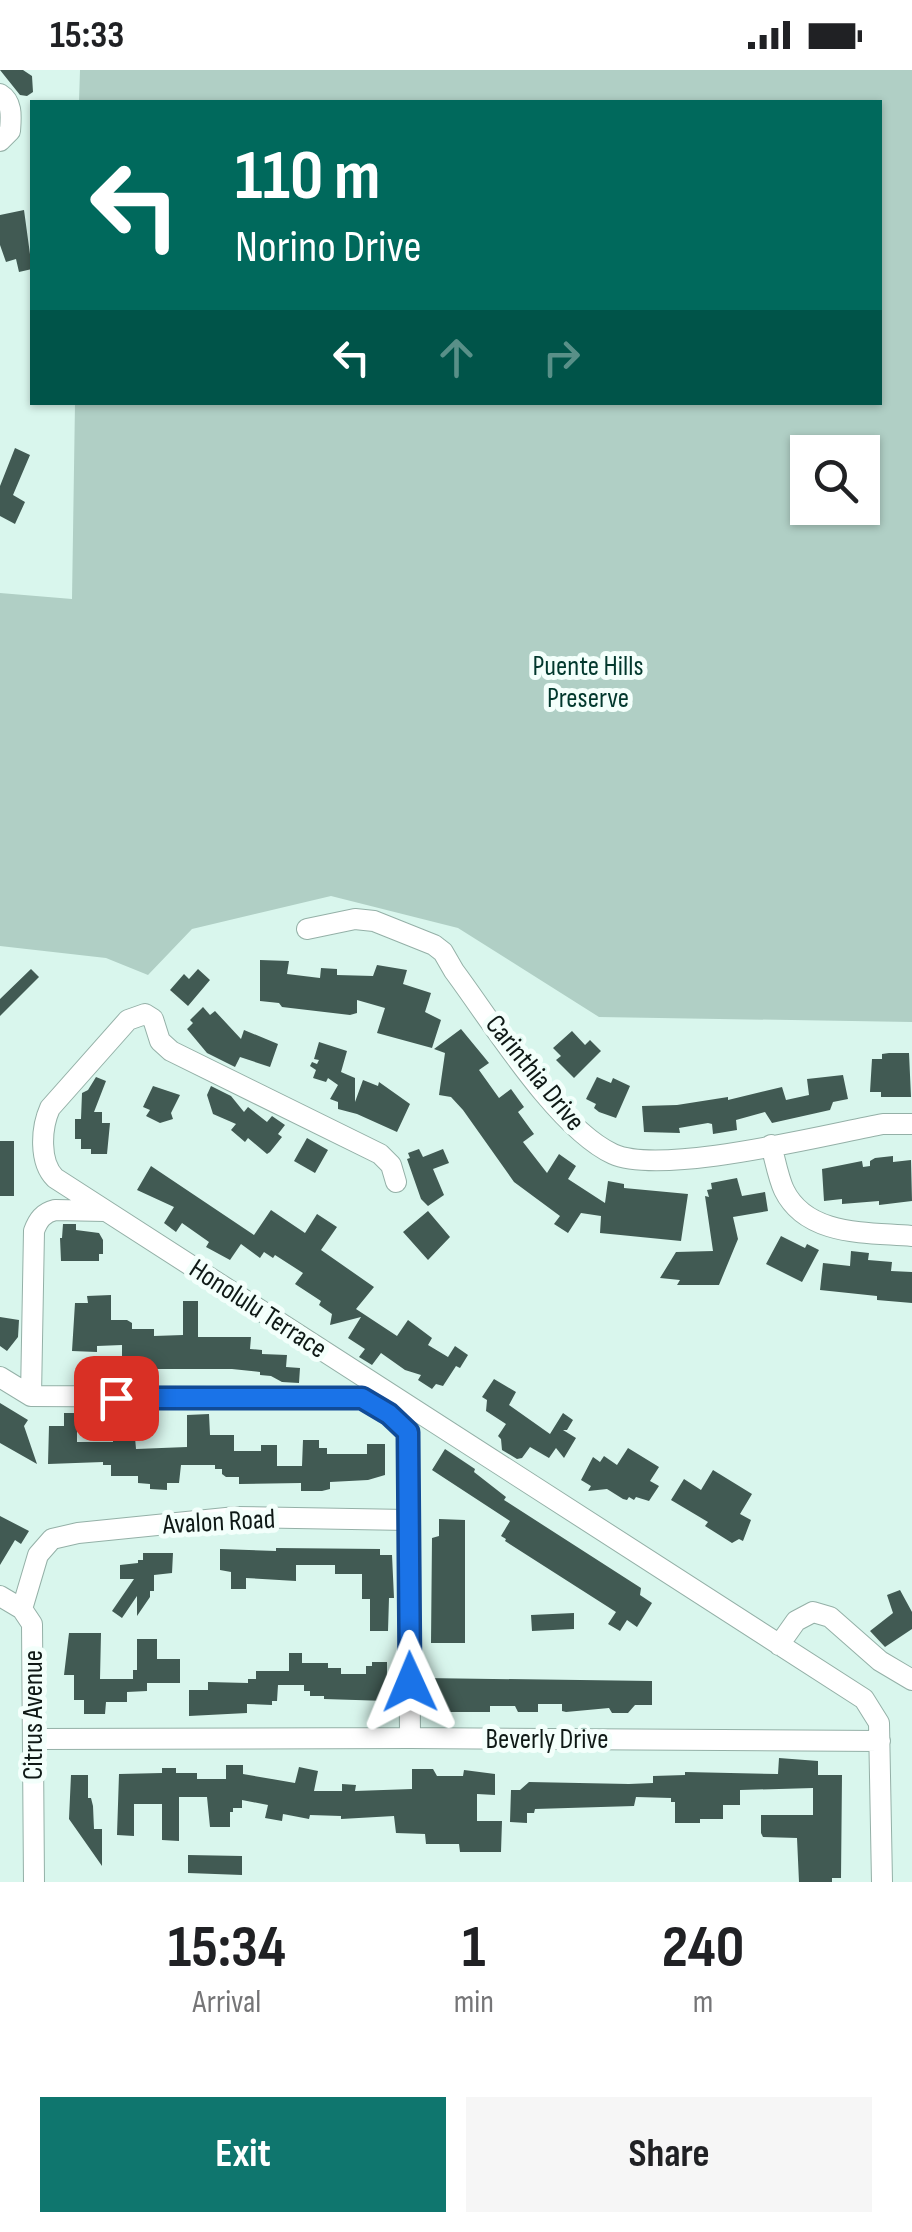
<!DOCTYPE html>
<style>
:root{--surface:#fff;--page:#f6f6f6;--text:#202124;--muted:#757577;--accent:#0f766e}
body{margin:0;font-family:"Sofia Sans Condensed",sans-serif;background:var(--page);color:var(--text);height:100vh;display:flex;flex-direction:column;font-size:38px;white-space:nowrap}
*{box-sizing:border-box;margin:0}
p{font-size:32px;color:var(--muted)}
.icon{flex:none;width:55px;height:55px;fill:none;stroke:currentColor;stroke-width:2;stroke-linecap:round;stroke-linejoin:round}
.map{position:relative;height:1812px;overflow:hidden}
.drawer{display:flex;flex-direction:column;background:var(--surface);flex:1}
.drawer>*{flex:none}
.hud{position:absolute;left:30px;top:30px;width:852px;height:305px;border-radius:0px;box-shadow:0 2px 8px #0004;background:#00695c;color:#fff;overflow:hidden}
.buttons{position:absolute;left:790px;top:365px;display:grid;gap:20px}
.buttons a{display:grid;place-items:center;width:90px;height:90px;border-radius:0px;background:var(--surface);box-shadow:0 2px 8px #0004;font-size:50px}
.pin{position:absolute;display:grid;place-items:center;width:85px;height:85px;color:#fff;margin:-42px;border-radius:20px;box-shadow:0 5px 15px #0006}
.me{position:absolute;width:110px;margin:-55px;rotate:359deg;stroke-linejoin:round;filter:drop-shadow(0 0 8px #0008)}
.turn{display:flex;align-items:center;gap:35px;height:210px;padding:0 40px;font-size:45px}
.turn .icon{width:130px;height:130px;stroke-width:2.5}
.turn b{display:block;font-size:70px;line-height:85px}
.lanes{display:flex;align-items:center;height:95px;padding:0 40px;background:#0003;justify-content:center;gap:50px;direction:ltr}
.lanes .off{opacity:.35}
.eta{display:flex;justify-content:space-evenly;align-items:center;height:170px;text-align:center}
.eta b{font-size:60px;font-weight:700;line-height:70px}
.action{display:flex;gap:20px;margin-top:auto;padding:20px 40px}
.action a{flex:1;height:115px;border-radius:0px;background:var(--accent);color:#fff;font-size:40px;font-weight:700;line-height:115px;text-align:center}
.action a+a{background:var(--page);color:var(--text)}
.status{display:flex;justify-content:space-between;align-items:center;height:70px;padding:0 50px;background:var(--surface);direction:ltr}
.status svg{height:28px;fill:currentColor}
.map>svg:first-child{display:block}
.park{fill:#b0cfc5;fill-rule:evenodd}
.building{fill:#415a53}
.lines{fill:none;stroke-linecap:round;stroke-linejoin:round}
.minor-casing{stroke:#94b0a7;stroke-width:22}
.minor{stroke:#fff;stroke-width:20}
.route-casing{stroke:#114b97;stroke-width:25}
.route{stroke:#1a73e8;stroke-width:18}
.labels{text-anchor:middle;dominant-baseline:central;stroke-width:10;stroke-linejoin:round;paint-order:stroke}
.park-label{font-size:28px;fill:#02382d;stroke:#f3fffb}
.street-label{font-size:28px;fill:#0f1916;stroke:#f3fffb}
</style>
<div class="status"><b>15:33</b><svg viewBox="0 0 49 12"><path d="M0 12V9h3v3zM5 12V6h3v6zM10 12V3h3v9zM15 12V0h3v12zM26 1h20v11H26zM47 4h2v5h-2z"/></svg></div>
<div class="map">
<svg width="912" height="1812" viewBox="0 0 912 1812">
<rect width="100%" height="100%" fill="#d9f6ed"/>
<path class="park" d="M80 0H912V952L599 947 458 858 331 826 192 859 148 905 106 888 0 876V523L72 529 75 333 880 332V32H79ZM808 382H862V438H808Z"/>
<path class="building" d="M0 0H23L32 6 33 22 27 26 20 25Z
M24 140 32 199 19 202 16 189 6 192 0 175V145Z
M15 378 30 385 13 425 25 432 15 454 0 446V416Z
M260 890 289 891 287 904 320 908 321 898 337 899V905L373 906 377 895 407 900 403 914 431 923 425 942 441 950 432 978 377 963 385 938 357 930V943L350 945 282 937 279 933 260 931Z
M31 899 39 907 0 946V929Z
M198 899 210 910 188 936 170 920 184 904 189 909Z
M203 937 210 945 215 941 241 969 244 960 278 974 270 997 240 987 235 997 207 983 187 959 193 953 190 950Z
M461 959 489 993 479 1000 499 1028 511 1019 524 1037 518 1042 534 1064 523 1072 547 1103 559 1084 576 1096 568 1109 605 1133 608 1111 624 1114V1118L688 1124 681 1171 600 1163 601 1146 581 1143 568 1163 554 1154 560 1146 514 1112 463 1040 451 1027 439 1025 445 983 434 979Z
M572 961 585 975 590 970 601 981 574 1008 556 990 561 986 553 978Z
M319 972 347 981 341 1002 355 1008V1032L363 1010 378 1016 379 1012 410 1034 397 1062 357 1044 338 1039V1032L330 1029 338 1015 328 1008 326 1012 313 1008 316 1000 310 996 312 992 317 994 319 990 314 989Z
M889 983H909L911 1027H881V1022H870L872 989H882V984Z
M843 1005 848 1029 833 1032 830 1040 772 1053 765 1042 736 1050 737 1060 713 1064 712 1054 708 1053 679 1058 680 1063 644 1062 642 1036 677 1035 728 1027V1030L782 1017 786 1030 809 1025 807 1009Z
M96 1007 106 1011 94 1042H102V1053H110L107 1084H91V1079H81V1069H75V1049H81L82 1023 88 1020Z
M597 1007 611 1013 613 1008 630 1016 616 1048 599 1042 594 1038 596 1034 586 1029Z
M153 1016 180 1025 171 1043 173 1049 160 1053 146 1046 150 1040 143 1037Z
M211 1016 231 1026 244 1042 248 1037 267 1052 272 1046 285 1055 278 1064 282 1067 270 1082 267 1084 248 1068 245 1072 231 1060 236 1054 213 1044 207 1025Z
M307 1068 328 1080 315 1103 294 1091Z
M0 1071H14V1126H0Z
M419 1079 423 1087 443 1079 449 1093 433 1099 444 1125 428 1136 421 1129 407 1089 410 1088 408 1083Z
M893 1086V1092L911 1090 912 1131 879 1135V1131L842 1134V1129L824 1131 822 1099 862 1091 863 1097 870 1096V1091L875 1088Z
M151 1096 254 1165 271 1140 305 1163 317 1144 337 1157 321 1180 374 1217 356 1239 397 1266 408 1250 432 1268 428 1275 448 1287 455 1276 468 1285 460 1298 456 1296 443 1316 436 1314 432 1319 418 1310 421 1305 405 1300 381 1283 372 1295 359 1287 365 1279 348 1268 361 1247 330 1255 332 1244 319 1235 321 1231 295 1214 303 1203 275 1185 273 1188 264 1182 260 1188 241 1174 230 1190 206 1177 209 1172 182 1153 176 1162 164 1153 174 1137 137 1120Z
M737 1108 742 1126 765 1122 768 1141 733 1147 738 1169 719 1215H677L680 1210 660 1208 676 1182 713 1181 705 1126 709 1127 707 1120 712 1119 711 1113Z
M428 1141 450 1167 428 1190 403 1162Z
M63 1154H76V1160L99 1163 103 1170V1184H99V1191H61L60 1168H62Z
M781 1166 805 1178 807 1174 819 1180 802 1212 766 1194Z
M851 1181 869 1183 868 1190 892 1192 891 1201 912 1202V1233L877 1230V1226L820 1220 823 1193 850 1196Z
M111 1225V1250H127L132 1253V1259H154V1266L183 1265V1231H198V1267H251L250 1279 262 1280V1284L287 1285 286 1297 300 1298 299 1313 282 1312 271 1306 260 1305V1302L232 1299H146V1294H135V1286H122V1275L97 1276V1282L72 1281 75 1233H88L87 1226Z
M0 1247 19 1250 18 1267 7 1281 0 1276Z
M494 1309 516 1322 509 1335 550 1364 563 1343 573 1350 567 1360H563L576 1368 564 1388 556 1378 549 1388 530 1377 522 1388 517 1389 502 1380 501 1369 498 1366 506 1354 486 1341 487 1330 482 1327Z
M0 1333 28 1350 24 1356 37 1394 0 1373Z
M64 1343H77V1372H113V1357L134 1356 136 1379 187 1377V1345L209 1344 210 1365H234V1381H261V1375H277V1396H302L303 1370H319V1378H327V1384H367V1374H385V1405L368 1410 330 1412V1419L322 1421H301V1413L239 1414V1407H226L222 1404V1399H215V1395H181L179 1413H167V1420L150 1419V1414L138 1413V1406H111V1395H103V1392L48 1394 49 1356H64Z
M628 1378 659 1397 650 1411 659 1416 649 1431 636 1427 634 1430 629 1427 627 1430 623 1429 607 1419 588 1421 591 1416 581 1410 593 1387 600 1392 604 1386 617 1395Z
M445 1379 475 1399 474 1402 506 1427 504 1430 641 1518 640 1525 652 1533 637 1557 627 1550 620 1561 608 1554 616 1542 505 1471 506 1469 501 1466 510 1451 432 1400Z
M713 1400 752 1424 740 1444 751 1450 743 1471 739 1469 732 1473 705 1456 708 1452 671 1430 684 1409 701 1420Z
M0 1446 29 1461 21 1474 15 1470 0 1495Z
M439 1449 465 1450V1573H431L432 1468 439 1466Z
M276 1478 380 1479V1485H392L394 1528H389L388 1561H370V1529H362V1504H335V1495H296V1511L246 1508V1519H231V1502L220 1500V1479L276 1481Z
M143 1483H173L172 1503 154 1505V1521H150V1527L137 1546V1526L122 1548 112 1541 134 1509H120V1495L138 1493V1490H143Z
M900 1520 912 1542V1559L885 1577 870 1561 893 1543 887 1525Z
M574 1543V1559L532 1561 531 1545Z
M69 1563H101L100 1609H133V1600H137V1569H157V1589H180V1613H147V1621L127 1622V1632H106L105 1644H84V1630H74V1605H64Z
M289 1583H302V1593H328V1598H341V1604H366V1596H372V1592H387V1616L391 1615V1628L387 1631 324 1629V1626H310V1621H304V1615H278L277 1631H272V1635L247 1634V1643L189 1646V1620H208V1612L248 1613V1609H256V1601H289Z
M424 1608 652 1611V1635H635L628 1643H612L609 1638 566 1642 562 1641V1634H538V1642H518L515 1636H490V1642H426Z
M779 1688 818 1691V1705H842L841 1808H832V1812H799L797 1768 763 1767 761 1763V1745H813V1718L740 1720V1735H723V1749H700V1753H675V1732H671V1728L636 1727 634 1736 535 1739 534 1743H527V1753L510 1752 511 1720H520L529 1712 629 1714 653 1713V1706L685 1705V1702L778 1704Z
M226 1695H243V1704L295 1713 299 1697 318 1701 314 1721H342V1714L356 1715 355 1721 412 1719V1699H433L437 1706H463L464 1700 495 1704V1725L477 1724V1751H502L501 1782H460L459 1774H426L425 1764 396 1763 394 1746 341 1749V1746L310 1745 309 1749 283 1744 282 1751 265 1748 268 1735 242 1730V1738H233V1742H230V1757H210L207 1727H179V1771L162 1770V1734H134V1766L117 1765 119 1704 162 1703V1698H176V1703H197V1709H226Z
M71 1705H88V1728H91L93 1736 94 1759H102V1796L69 1749Z
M188 1785 242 1786V1805L188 1803Z"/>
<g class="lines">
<defs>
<path id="minor" d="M0 24C13 32 11 47 10 61L0 71
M307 859 355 849 374 851 434 875 443 882 454 901C492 952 557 1058 613 1084 662 1106 824 1065 883 1054H912
M771 1075C775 1089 778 1107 784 1120 807 1167 868 1162 912 1166
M396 1112 391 1095 380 1084 171 981 160 971 153 949 145 944 128 950 50 1038C41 1058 39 1092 55 1108L864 1629 879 1653 882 1812
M0 1307 31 1326 362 1328 389 1344 408 1363 410 1668
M31 1326 34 1161C38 1150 43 1143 55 1140L105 1141
M0 1526 22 1539 32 1554 34 1812
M22 1539 38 1485 52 1469 78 1463 236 1447 407 1450
M779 1575 796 1551 813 1542 830 1547 880 1591 912 1610
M34 1669 410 1668 880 1671"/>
</defs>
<use href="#minor" class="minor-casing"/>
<use href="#minor" class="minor"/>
</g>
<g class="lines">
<defs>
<path id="route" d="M116 1328H362L389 1344 408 1362 410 1612"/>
</defs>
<use href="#route" class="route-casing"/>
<use href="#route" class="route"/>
</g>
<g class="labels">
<g class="park-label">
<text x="588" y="596">Puente Hills<tspan x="588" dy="32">Preserve</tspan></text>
</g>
<g class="street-label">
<text transform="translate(535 1003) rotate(51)">Carinthia Drive</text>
<text transform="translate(258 1239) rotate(33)">Honolulu Terrace</text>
<text transform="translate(219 1452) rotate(-3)">Avalon Road</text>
<text transform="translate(33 1645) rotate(-90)">Citrus Avenue</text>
<text x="547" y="1669">Beverly Drive</text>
</g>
</g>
</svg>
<div class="buttons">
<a><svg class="icon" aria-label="search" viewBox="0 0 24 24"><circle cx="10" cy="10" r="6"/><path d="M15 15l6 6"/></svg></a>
</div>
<div class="pin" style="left:116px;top:1328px;background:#d93025"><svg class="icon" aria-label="arrive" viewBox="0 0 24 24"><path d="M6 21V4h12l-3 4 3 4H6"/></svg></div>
<svg class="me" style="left:410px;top:1612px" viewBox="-20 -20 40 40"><path d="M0-17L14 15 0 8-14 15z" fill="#1a73e8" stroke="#fff" stroke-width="4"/></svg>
<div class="hud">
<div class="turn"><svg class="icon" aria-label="left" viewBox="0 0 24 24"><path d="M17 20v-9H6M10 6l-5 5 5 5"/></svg><div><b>110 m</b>Norino Drive</div></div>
<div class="lanes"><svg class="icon" aria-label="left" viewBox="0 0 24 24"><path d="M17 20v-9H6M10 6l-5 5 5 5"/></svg><svg class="icon off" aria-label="ahead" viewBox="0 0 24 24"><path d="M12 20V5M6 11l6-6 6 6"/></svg><svg class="icon off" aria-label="right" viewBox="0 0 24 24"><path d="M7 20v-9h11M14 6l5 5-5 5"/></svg></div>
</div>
</div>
<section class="drawer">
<div class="eta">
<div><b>15:34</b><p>Arrival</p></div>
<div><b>1</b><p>min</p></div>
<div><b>240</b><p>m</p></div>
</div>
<div class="action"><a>Exit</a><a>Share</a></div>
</section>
